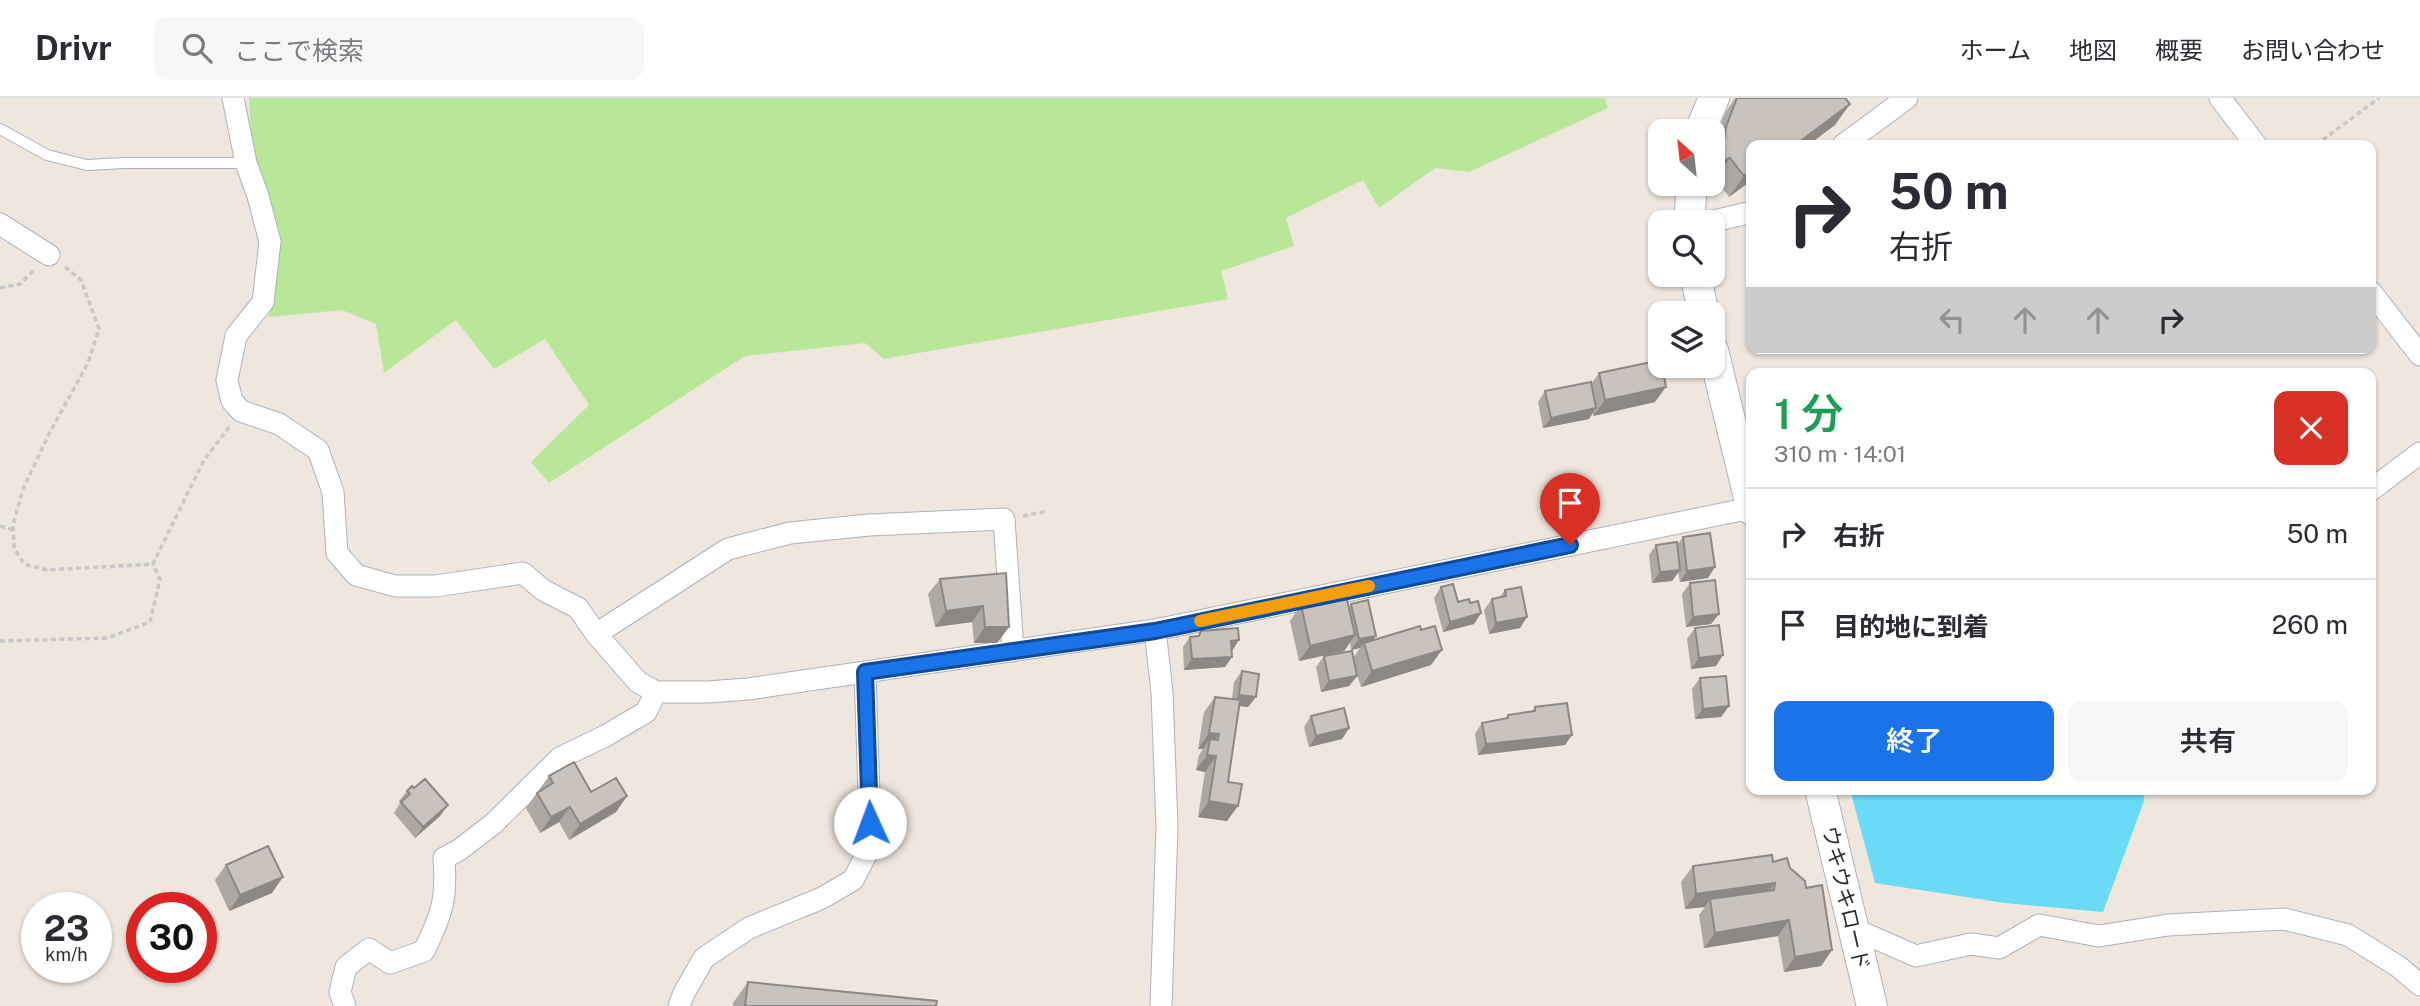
<!DOCTYPE html>
<html lang="ja">
<meta charset="utf-8">
<style>
:root{--surface:#fff;--page:#f7f7f7;--text:#2b2b33;--muted:#7c7c81;--line:#e1e1e2;--accent:#1a73e8}
body{margin:0;font-family:"Public Sans","Noto Sans JP",sans-serif;background:var(--page);color:var(--text);height:100vh;display:flex;flex-direction:column;font-size:26px;white-space:nowrap}
*{box-sizing:border-box;margin:0}
p{font-size:23px;color:var(--muted)}
.icon{flex:none;width:38px;height:38px;fill:none;stroke:currentColor;stroke-width:2;stroke-linecap:round;stroke-linejoin:round}
.map{position:relative;flex:1;overflow:hidden}
.panel{position:absolute;left:1746px;top:270px;width:630px;height:427px;display:flex;flex-direction:column;background:var(--surface);border-radius:14px;box-shadow:0 2px 5px #0004}
.panel>*{flex:none}
.hud{position:absolute;left:1746px;top:42px;width:630px;height:214px;border-radius:14px;box-shadow:0 2px 5px #0004;background:#fff;color:var(--text);overflow:hidden}
.needle{width:46px;rotate:333deg}
.tools{position:absolute;left:1648px;top:21px;display:grid;gap:14px}
.tools a{display:grid;place-items:center;width:77px;height:77px;border-radius:14px;background:var(--surface);box-shadow:0 2px 5px #0004;font-size:35px}
.speed{position:absolute;left:21px;top:794px;display:flex;gap:14px;font-size:35px;font-weight:700;text-align:center}
.speed>*{display:grid;place-content:center;width:91px;height:91px;border-radius:50%;background:var(--surface);box-shadow:0 2px 5px #0004;line-height:1}
.speed small{font-size:18px;font-weight:400}
.speed .limit{border:10px solid #d22;background:#fff;color:#111}
.pin{position:absolute;display:grid;place-items:center;width:60px;height:60px;color:#fff;margin:-72px -30px;border-radius:50% 50% 50% 0;rotate:-45deg;box-shadow:0 0 7px #0007}
.pin .icon{rotate:45deg}
.me{position:absolute;width:77px;margin:-38px;rotate:358deg;stroke-linejoin:round;filter:drop-shadow(0 0 5px #0008)}
.turn{display:flex;align-items:center;gap:24px;height:147px;padding:0 28px;font-size:32px}
.turn .icon{width:91px;height:91px;stroke-width:2.5}
.turn b{display:block;font-size:49px;line-height:60px}
.lanes{display:flex;align-items:center;height:66px;padding:0 28px;background:#0003;justify-content:center;gap:35px;direction:ltr}
.lanes .off{opacity:.35}
.round{display:grid;place-items:center;flex:none;width:74px;height:74px;border-radius:14px;background:var(--page)}
.headline{display:flex;align-items:center;justify-content:space-between;height:119px;padding:0 28px}
h1{font-size:42px;font-weight:600;line-height:52px;color:#1e9e55}
.primary-button{display:flex;gap:14px;margin-top:auto;padding:14px 28px}
.primary-button a{flex:1;height:80px;border-radius:14px;background:var(--accent);color:#fff;font-size:28px;font-weight:600;line-height:80px;text-align:center}
.primary-button a+a{background:var(--page);color:var(--text)}
ul{padding:0;list-style:none}
li{display:flex;align-items:center;gap:21px;height:91px;padding:0 28px;border-top:2px solid var(--line)}
li div{flex:1}
li b{display:block;font-size:26px}
li em{font-style:normal}
header{display:flex;align-items:center;gap:42px;box-sizing:border-box;height:98px;padding:0 35px;background:var(--surface);border-bottom:2px solid var(--line)}
header strong{font-size:33px}
nav{display:flex;gap:38px;margin-inline-start:auto;font-size:24px}
.search{width:490px;height:63px;background:var(--page);display:flex;align-items:center;gap:18px;box-sizing:border-box;padding:0 24px;border-radius:14px;color:var(--muted);font-size:26px}
.map>svg:first-child{display:block}
.green{fill:#b8e897}
.water{fill:#6adbf7}
.lines{fill:none;stroke-linecap:round;stroke-linejoin:round}
.lane-casing{stroke:#aeb2bd;stroke-width:12}
.street-casing{stroke:#aeb2bd;stroke-width:23}
.secondary-casing{stroke:#aeb2bd;stroke-width:32}
.path{stroke:#c8c8c8;stroke-width:3.5;stroke-dasharray:5 3.5;stroke-linecap:butt}
.lane{stroke:#fff;stroke-width:10}
.street{stroke:#fff;stroke-width:21}
.secondary{stroke:#fff;stroke-width:30}
.wall{fill:#aea8a3}
.shaded-wall{fill:#8d8884}
.building{fill:#cac3bd;stroke:#8d8884;stroke-width:2}
.route-casing{stroke:#114b97;stroke-width:18}
.route{stroke:#1a73e8;stroke-width:12}
.slow{stroke:#f59e0b;stroke-width:12}
.labels{text-anchor:middle;dominant-baseline:central;stroke-width:7;stroke-linejoin:round;paint-order:stroke}
.street-label{font-size:21px;fill:#2c2c2c;stroke:#fff}
</style>
<header>
<strong>Drivr</strong>
<div class="search"><svg class="icon" aria-label="search" viewBox="0 0 24 24"><circle cx="10" cy="10" r="6"/><path d="M15 15l6 6"/></svg>ここで検索</div>
<nav><a>ホーム</a><a>地図</a><a>概要</a><a>お問い合わせ</a></nav>
</header>
<div class="map">
<svg width="2420" height="908" viewBox="0 0 2420 908">
<rect width="100%" height="100%" fill="#efe6de"/>
<path class="green" d="M249 0H1605L1608 10 1469 74 1435 70 1379 110 1363 82 1286 120 1294 148 1221 173 1228 201 884 261 865 245 745 258 549 385 531 364 589 307 545 241 494 271 456 222 384 275 376 226 342 212 269 219 275 126 252 53Z"/>
<path class="water" d="M1850 691H2143L2144 703 2103 814 2005 805 1875 785Z"/>
<g class="lines">
<defs>
<path id="lane" d="M0 31 47 57 87 67 124 65H246"/>
<path id="street" d="M233 0 246 65 258 98 270 144 263 204 236 238 227 282 232 303 241 313 279 326 318 352 333 394 337 455 356 477 395 488H436L523 475 543 492 578 510 596 536 638 584 656 594H707L748 591 1155 532 1751 410
M2220 0 2256 47
M1843 47 1907 0
M1710 124 1752 114
M0 126 49 157
M2371 194 2420 257
M2371 392 2420 355
M1155 532 1162 594 1167 729 1161 908
M596 536 728 451 790 435 869 427 1004 421 1013 553
M1852 830 1916 858 1971 846 1999 850 2039 827 2099 838 2168 827 2284 821 2348 837 2399 869 2420 887
M345 908 340 894 346 869 369 851 390 865 424 853C442 816 447 802 444 760L459 752 493 726 560 660 607 637 646 614 656 594
M679 908 684 895 704 860 749 830 822 800 853 782 866 757 870 725 865 574"/>
<path id="secondary" d="M1700 33 1714 0
M1689 124 1692 86
M1695 177 1704 215
M1713 252 1752 412
M1820 691 1872 908"/>
</defs>
<use href="#lane" class="lane-casing"/>
<use href="#street" class="street-casing"/>
<use href="#secondary" class="secondary-casing"/>
<path class="path" d="M2316 47 2379 0
M65 169 81 182 99 231 88 265 50 334 23 391 13 427 14 450 24 466 47 472 153 466 204 362 230 328
M0 190 20 186 35 171
M1023 418 1048 413
M0 428 13 432
M0 543 107 540 150 524 160 481 153 466"/>
<use href="#lane" class="lane"/>
<use href="#street" class="street"/>
<use href="#secondary" class="secondary"/>
</g>
<path class="wall" d="M1735 0H1845L1835 27 1808 47H1752V82L1729 99 1715 80 1713 81V46L1725 15Z
M1599 275 1655 304 1593 318V315L1589 321 1543 330 1538 304 1545 293 1591 286Z
M1683 439 1708 480 1680 484 1678 474 1672 483 1652 485 1649 457 1656 447H1677Z
M1006 475 1009 529 997 545H974L972 524 935 529 928 496 940 481Z
M1690 485 1719 516 1711 526 1686 529 1682 496Z
M1441 489 1458 504 1470 505 1481 515 1474 526 1443 534 1434 500Z
M1505 492 1527 519 1520 530 1489 536 1484 512 1492 501 1500 499Z
M1351 506 1376 538 1373 542 1431 567 1361 589 1354 566 1357 578 1349 588 1321 594 1316 569 1324 558 1353 560 1360 550 1351 552 1350 545 1344 553 1299 563 1290 523 1301 507 1349 510Z
M1695 530 1716 568 1691 571 1687 541Z
M1201 533 1232 553V559L1225 569 1184 572 1183 549 1190 539 1197 538Z
M1242 573 1248 609 1240 608 1228 684 1227 723 1198 719 1205 674 1196 672 1199 657 1203 651H1198L1204 614 1215 599 1232 601 1234 584Z
M1700 580 1729 608 1721 619 1695 621 1692 591Z
M1535 609 1565 647 1478 657 1475 636 1482 625 1505 621 1508 617 1531 614Z
M1311 618 1349 630 1342 641 1309 649 1304 629Z
M549 678 591 694 627 698 616 714 569 742 559 724 540 735 526 710Z
M407 693 440 718 415 740 394 715 400 705 399 703Z
M1773 764 1790 770 1806 790 1832 852 1821 868 1784 874 1778 838 1704 850 1699 817 1705 809 1685 811 1681 784 1693 768Z
M226 767 272 795 229 813 215 782Z
M748 884 936 908H733V905Z"/>
<path class="shaded-wall" d="M1850 6 1835 27 1808 47H1795Z
M1730 60 1715 80 1713 81V75L1721 63Z
M1752 72V82L1729 99 1744 78Z
M1666 289 1655 304 1593 318 1605 302Z
M1596 310 1589 321 1543 330 1551 320Z
M1715 469 1708 480 1680 484 1687 473Z
M1680 472 1672 483 1652 485 1660 474Z
M983 508 972 524 935 529 946 513Z
M1481 515 1474 526 1443 534 1450 524Z
M1719 516 1711 526 1686 529 1693 519Z
M1527 519 1520 530 1489 536 1496 525Z
M985 529H1009L997 545H974Z
M1355 537 1344 553 1299 563 1310 548Z
M1376 538 1368 549 1364 545 1360 550 1351 552 1359 541Z
M1239 542 1232 553 1231 543Z
M1442 552 1431 567 1361 589 1372 573Z
M1723 557 1716 568 1691 571 1699 560Z
M1232 559 1225 569 1184 572 1192 561Z
M1357 578 1349 588 1321 594 1329 583Z
M1239 597 1256 599 1248 609 1231 607Z
M1729 608 1721 619 1695 621 1703 611Z
M1349 630 1342 641 1309 649 1316 638Z
M1209 635 1219 636 1208 652 1210 641 1203 651H1198Z
M1572 637 1565 647 1478 657 1486 646Z
M1207 657 1216 658 1205 674 1196 672Z
M627 698 616 714 569 742 580 726Z
M1209 703 1238 708 1227 723 1198 719Z
M448 707 440 718 415 740 423 729Z
M570 709 559 724 540 735 551 719Z
M283 779 272 795 229 813 240 797Z
M1775 785 1764 800 1710 801 1705 809 1685 811 1696 796Z
M1789 822 1778 838 1704 850 1715 835Z
M1832 852 1821 868 1784 874 1795 859Z"/>
<path class="building" d="M1737 0H1845L1850 6 1795 47H1752V72L1744 78 1730 60 1721 63 1726 29Z
M1661 262V268H1662L1666 289 1605 302 1599 275Z
M1591 284 1596 310 1551 320 1545 293Z
M1710 435 1715 469 1687 473 1683 439Z
M1677 444 1680 472 1660 474 1656 447Z
M1006 475 1009 529H985L983 508 946 513 940 481Z
M1715 482 1719 516 1693 519 1690 485Z
M1453 486 1458 504 1469 501 1470 505 1478 503 1481 515 1450 524 1441 489Z
M1521 489 1527 519 1496 525 1492 501 1506 498 1505 492Z
M1346 497 1355 537 1310 548 1301 507Z
M1368 502 1376 538 1359 541 1351 506Z
M1719 527 1723 557 1699 560 1695 530Z
M1420 528 1421 532 1435 528 1442 552 1372 573 1364 545Z
M1238 530 1239 542 1231 543 1232 559 1192 561 1190 539 1199 538 1201 533Z
M1352 553 1357 578 1329 583 1324 558Z
M1242 573 1259 576 1256 599 1239 597Z
M1726 578 1729 608 1703 611 1700 580Z
M1215 599 1240 602 1228 684 1242 686 1238 708 1209 703 1216 658 1207 657 1210 641 1218 642 1219 636 1209 635Z
M1567 605 1572 637 1486 646 1482 625 1508 620V617L1535 613V609Z
M1344 610 1349 630 1316 638 1311 618Z
M574 664 591 694 616 680 627 698 580 726 570 709 551 719 537 695 553 685 549 678Z
M425 681 448 707 423 729 401 704 410 696 407 693 412 688 414 690Z
M268 748 283 779 240 797 226 767Z
M1772 757 1773 764 1787 760 1790 770 1805 783 1806 790 1822 787 1832 852 1795 859 1789 822 1715 835 1710 801 1774 792 1775 785 1696 796 1693 768Z
M748 884 937 903 936 908H745Z"/>
<g class="lines">
<defs>
<path id="route" d="M870 725 865 574 1155 533 1570 447"/>
</defs>
<use href="#route" class="route-casing"/>
<use href="#route" class="route"/>
<path class="slow" d="M1200 523 1369 488"/>
</g>
<g class="labels">
<g class="street-label">
<text transform="translate(1846 800) rotate(77)">ウキウキロード</text>
</g>
</g>
</svg>
<div class="tools">
<a><svg class="needle" viewBox="-14 -14 28 28"><path d="M0-13l5 13h-10z" fill="#e53935"/><path d="M0 13l5-13h-10z" fill="#7c7c81"/></svg></a>
<a><svg class="icon" aria-label="search" viewBox="0 0 24 24"><circle cx="10" cy="10" r="6"/><path d="M15 15l6 6"/></svg></a>
<a><svg class="icon" aria-label="layers" viewBox="0 0 24 24"><path d="M12 4l9 5-9 5-9-5zM3 14l9 5 9-5"/></svg></a>
</div>
<div class="speed"><div>23<small>km/h</small></div><div class="limit">30</div></div>
<div class="pin" style="left:1570px;top:447px;background:#d93025"><svg class="icon" aria-label="arrive" viewBox="0 0 24 24"><path d="M6 21V4h12l-3 4 3 4H6"/></svg></div>
<svg class="me" style="left:870px;top:725px" viewBox="-20 -20 40 40"><circle r="19" fill="#fff"/><path d="M0-13L10 11 0 6-10 11z" fill="#1a73e8"/></svg>
<div class="hud">
<div class="turn"><svg class="icon" aria-label="right" viewBox="0 0 24 24"><path d="M7 20v-9h11M14 6l5 5-5 5"/></svg><div><b>50 m</b>右折</div></div>
<div class="lanes"><svg class="icon off" aria-label="left" viewBox="0 0 24 24"><path d="M17 20v-9H6M10 6l-5 5 5 5"/></svg><svg class="icon off" aria-label="ahead" viewBox="0 0 24 24"><path d="M12 20V5M6 11l6-6 6 6"/></svg><svg class="icon off" aria-label="ahead" viewBox="0 0 24 24"><path d="M12 20V5M6 11l6-6 6 6"/></svg><svg class="icon" aria-label="right" viewBox="0 0 24 24"><path d="M7 20v-9h11M14 6l5 5-5 5"/></svg></div>
</div>
<section class="panel">
<div class="headline"><div><h1>1 分</h1><p>310 m · 14:01</p></div><a class="round" style="background:#d93025;color:#fff"><svg class="icon" aria-label="close" viewBox="0 0 24 24"><path d="M6 6l12 12M18 6L6 18"/></svg></a></div>
<ul>
<li><svg class="icon" aria-label="right" viewBox="0 0 24 24"><path d="M7 20v-9h11M14 6l5 5-5 5"/></svg><div><b>右折</b></div><em>50 m</em></li>
<li><svg class="icon" aria-label="arrive" viewBox="0 0 24 24"><path d="M6 21V4h12l-3 4 3 4H6"/></svg><div><b>目的地に到着</b></div><em>260 m</em></li>
</ul>
<div class="primary-button"><a>終了</a><a>共有</a></div>
</section>
</div>
